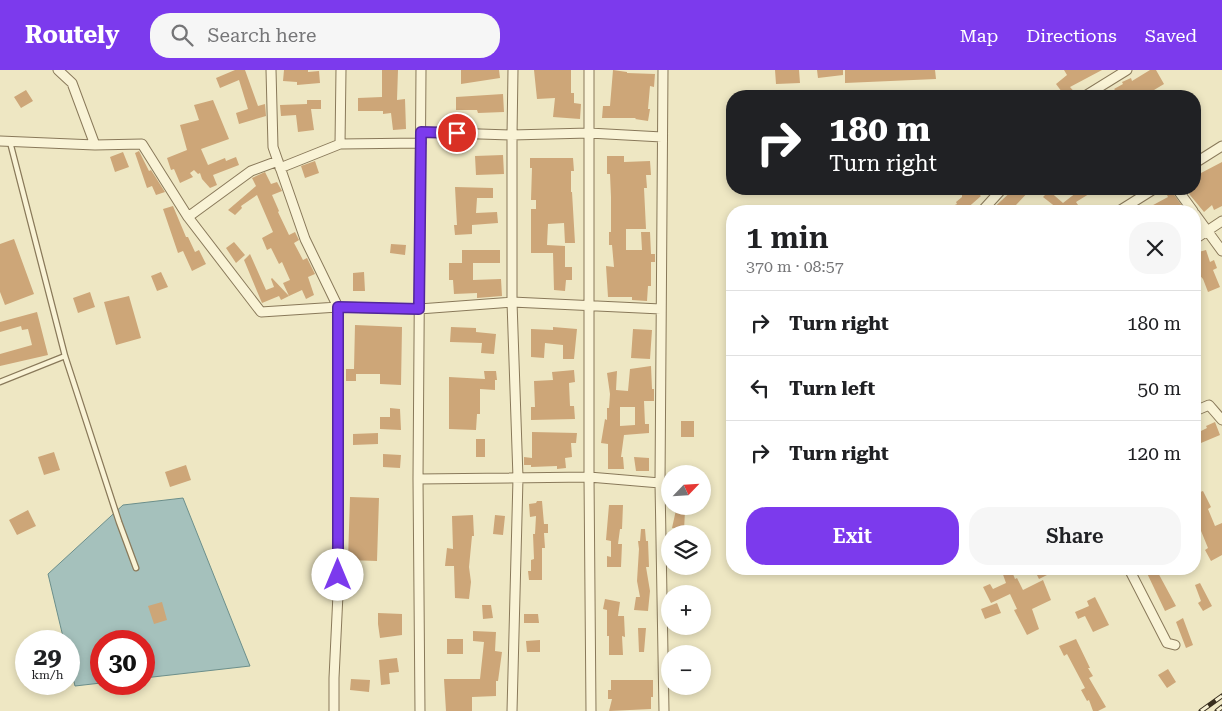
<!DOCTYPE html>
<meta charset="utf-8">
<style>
:root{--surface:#fff;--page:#f6f6f6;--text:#202124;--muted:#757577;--line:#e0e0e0;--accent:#7c3aed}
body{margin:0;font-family:"Roboto Serif",serif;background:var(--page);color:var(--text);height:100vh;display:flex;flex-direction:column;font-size:19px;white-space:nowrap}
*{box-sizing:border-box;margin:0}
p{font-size:16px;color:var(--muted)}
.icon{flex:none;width:28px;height:28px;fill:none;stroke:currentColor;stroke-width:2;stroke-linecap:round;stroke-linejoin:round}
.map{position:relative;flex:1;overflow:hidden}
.panel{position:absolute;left:726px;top:135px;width:475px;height:370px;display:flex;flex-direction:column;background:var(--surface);border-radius:20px;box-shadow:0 2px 8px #0003}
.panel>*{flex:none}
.hud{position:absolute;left:726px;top:20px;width:475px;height:105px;border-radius:20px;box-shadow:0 2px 8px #0003;background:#202124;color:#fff;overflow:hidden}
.needle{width:32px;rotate:65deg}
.controls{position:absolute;left:661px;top:395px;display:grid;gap:10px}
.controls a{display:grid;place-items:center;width:50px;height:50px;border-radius:50%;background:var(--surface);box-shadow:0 2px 8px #0003;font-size:25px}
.speed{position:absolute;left:15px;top:560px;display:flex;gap:10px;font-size:25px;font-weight:700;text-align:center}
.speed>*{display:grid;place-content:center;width:65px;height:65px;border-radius:50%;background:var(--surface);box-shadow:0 2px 8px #0003;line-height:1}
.speed small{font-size:12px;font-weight:400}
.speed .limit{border:8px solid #d22;background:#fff;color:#111}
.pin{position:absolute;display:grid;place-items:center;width:42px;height:42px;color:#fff;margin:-21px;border:2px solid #fff;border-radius:50%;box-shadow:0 1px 5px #0007}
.me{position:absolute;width:55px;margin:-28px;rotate:0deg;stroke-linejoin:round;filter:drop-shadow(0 0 4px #0008)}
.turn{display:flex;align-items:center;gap:18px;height:105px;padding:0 20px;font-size:22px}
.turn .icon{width:65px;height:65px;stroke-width:2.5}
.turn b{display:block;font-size:35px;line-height:42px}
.round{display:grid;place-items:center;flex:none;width:52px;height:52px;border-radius:20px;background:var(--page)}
.overview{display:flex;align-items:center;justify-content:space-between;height:85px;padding:0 20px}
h1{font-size:30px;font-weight:600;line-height:38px}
.primary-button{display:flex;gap:10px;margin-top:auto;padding:10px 20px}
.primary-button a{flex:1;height:58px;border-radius:20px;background:var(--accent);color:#fff;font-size:20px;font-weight:600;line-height:58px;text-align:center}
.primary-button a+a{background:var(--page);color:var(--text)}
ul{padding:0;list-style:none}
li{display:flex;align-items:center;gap:15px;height:65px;padding:0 20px;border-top:1px solid var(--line)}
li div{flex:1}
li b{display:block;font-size:19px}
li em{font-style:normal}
header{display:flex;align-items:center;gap:30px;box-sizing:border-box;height:70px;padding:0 25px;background:var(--accent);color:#fff}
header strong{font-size:24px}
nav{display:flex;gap:28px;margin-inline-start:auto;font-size:18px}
.search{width:350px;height:45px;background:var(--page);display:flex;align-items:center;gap:12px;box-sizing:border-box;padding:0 18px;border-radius:20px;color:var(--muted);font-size:19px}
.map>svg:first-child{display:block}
.water{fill:#a5c1bc;stroke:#6c8f8b}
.building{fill:#cda678;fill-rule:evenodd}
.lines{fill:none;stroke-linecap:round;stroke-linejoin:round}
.lane-casing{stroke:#89795a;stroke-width:7}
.street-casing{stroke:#89795a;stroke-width:11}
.lane{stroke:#f9f3d6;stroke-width:4.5}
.street{stroke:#f9f3d6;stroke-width:9}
.rail-casing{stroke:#382e1e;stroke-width:5}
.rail{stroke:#f6f0d2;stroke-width:3;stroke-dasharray:9;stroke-linecap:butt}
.route-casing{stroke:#51269a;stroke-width:12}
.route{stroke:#7c3aed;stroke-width:9}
</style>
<header>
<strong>Routely</strong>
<div class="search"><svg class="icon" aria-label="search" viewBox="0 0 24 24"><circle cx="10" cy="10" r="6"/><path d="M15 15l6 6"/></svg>Search here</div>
<nav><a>Map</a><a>Directions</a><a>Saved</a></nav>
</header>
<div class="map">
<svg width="1222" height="641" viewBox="0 0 1222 641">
<rect width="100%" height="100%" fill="#eee7c3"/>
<path class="water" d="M183 428 250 596 144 608V571H101V613L75 616 69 591V571H64L48 504 123 435Z"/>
<path class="building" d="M235 0H245L258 36 265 34 266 46 239 54 236 43 248 39 239 10 220 18 216 8Z
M284 0H308V2L319 1 320 13 297 15V12L283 11Z
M382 0H398L397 30 405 29 406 59 393 60 391 43 383 44V41H358V28L382 27Z
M461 0H499L500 8 461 14Z
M534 0H571V23H574V33L581 34 580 49 553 47 555 28 537 29Z
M613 0 627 2V3L655 4 654 17 650 16 648 39H650L648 51 635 49 636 48H602L603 36H610Z
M775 0H799L800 13 776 14Z
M817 0H843V5L818 8Z
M845 0H935L936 9 845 13Z
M1064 0H1102L1070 17 1078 26H1065L1056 14 1067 5Z
M1150 0H1156L1164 14 1144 26H1105L1115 20 1114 19 1123 14 1122 12 1131 8 1132 11Z
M26 20 33 31 21 38 14 27Z
M503 24 504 42 478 43 477 40H456V27Z
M213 30 229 69 201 79 208 95 225 88 226 91 236 87 239 95 213 105 217 115 210 118 202 109 200 103 198 104 194 100 190 103 193 107 180 113 174 99 171 100 167 88 187 80 180 55 199 50 194 35Z
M307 30H321V39H311L314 60 298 62 296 45 281 46 280 35 307 34Z
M139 81 149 101 151 100 165 122 156 125 152 116 147 118 135 83Z
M123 82 129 97 115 102 110 87Z
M503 85 504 104 476 105 475 86Z
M607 86H624V92L650 91 651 105H646L647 118H644L646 159H626V180H642L641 162H650L651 184H655V192H651V216H648L647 231 632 230V227H608L606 196 614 197 612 175H609V162H611V127L610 104H607Z
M530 88H573L574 101H571V122H572L575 173H565L564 153 548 154 547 175 565 176V197H572V210H566L565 221 554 220 553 183H531V139H536V130H531L532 98H530Z
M315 91 319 103 305 108 301 96Z
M1222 92V136L1214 140 1212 135 1204 142 1185 119H1195V108L1201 103Z
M265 102 271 114 277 112 282 121 272 125 279 141 278 142 289 165 295 162 299 170 294 173 303 190 307 188 315 204 308 207 314 225 306 229 302 220 289 226 283 213 290 210 282 192 279 194 271 178 267 180 262 168 273 162 257 125 241 136 242 138 235 145 228 140 256 116 252 108Z
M455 117 493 118V128H477L476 143 497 142 498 153 472 155V164L455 165 454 155H457Z
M973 119 981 126 964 141H941L957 134 956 132 962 127V125Z
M1014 119H1031L1016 135 1022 141H990Z
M1043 119H1047L1063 133 1081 119H1097L1076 132 1082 141H1053L1057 138 1043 127 1045 125 1041 121Z
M1172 122 1183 137 1177 141H1142L1168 127 1167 125Z
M173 136 186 167H188L195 182 199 180 206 194 192 201 183 181 178 183 163 139Z
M14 169 34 224 5 235 0 222V174Z
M234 172 245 185 236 193 226 178Z
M391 174 406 175 405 185 390 183Z
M462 180H500V193H473V210L501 209 502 226 477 228V223L454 224 453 210H449V193H462Z
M1206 180 1210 192 1214 190 1217 198 1213 200 1220 217 1208 222 1203 209 1195 200V183Z
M250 184 266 220 274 217 271 209 272 208 289 226 281 230 279 226 262 233 244 190Z
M161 202 168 217 157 221 151 206Z
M364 202 365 221H353V203Z
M90 222 95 237 78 243 73 228Z
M129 226 141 268 116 275 104 232Z
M37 242 48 285 0 296V284L32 275 28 259 22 260 21 256 0 262V252Z
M355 255 402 257 401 315 380 314V304H356V311H346V299H354Z
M451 257 476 258V262L496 264 494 284 481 283 482 273 450 272Z
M553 257 577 259 574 289H563V275L545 273 544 288 531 287V259L553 260Z
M633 259 652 260 650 289 631 288Z
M651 296 652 319H654V331H644L645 354H649V363L624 365 621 387H623L624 399H608V374L601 373 605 349 607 350V338H609L610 324 607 303 617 301 616 320 628 321 630 299ZM620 337H635V355L620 356Z
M574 300 575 312 569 313 570 336H574L575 349 531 350V337H535L534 311 553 310 552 302Z
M484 301H496L497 310H495V320L480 319V344H477L476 360 449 359V307L485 309Z
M390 338 400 339 401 360 380 359V347H390Z
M681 351H694V367H681Z
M1215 352 1220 365 1201 373 1197 363 1207 358 1206 356Z
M532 362 577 363 576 373H571L572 387 565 388 566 398 557 399V396L531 397V395H524V387L532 388Z
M378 363V374L353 375V364Z
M476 369H485V387H476Z
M54 382 60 400 44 405 38 387Z
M383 384 401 385 400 398 383 397Z
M634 387 649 388V401H636Z
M186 395 191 410 170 417 165 402Z
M1203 421 1211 437 1208 439 1215 456 1222 453V485L1211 491 1205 480 1208 478 1199 456 1195 457V424Z
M350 427 379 428 377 491 348 490Z
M537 431H542L544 454H548V463H544L545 478H542V510H529L528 501H531V490L534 489 533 464H535L536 446 530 447 529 434 536 433Z
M609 435H623L622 459H620L618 474H622L621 497H607V486L611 487V471L606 470Z
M28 440 36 456 17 465 9 450Z
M676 440 685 441 684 460 672 458Z
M473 445 474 466H472L469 497 471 512 469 529 455 528 454 496H445L447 478 453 479 452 446Z
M495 445 505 446 503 465 493 464Z
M641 459H645L646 471H648L649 497H646L650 521 648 541 634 540 636 527H640L637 511 639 479 638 471H640Z
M1001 499H1011L1015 509 1017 508 1023 520 1043 510 1051 530 1032 539 1039 559 1027 565 1014 540 1017 539 1010 524 991 533 983 517 990 514 993 519 1006 513Z
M1034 499H1059L1039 509Z
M1145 499H1156L1176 536 1165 541Z
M1200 513 1212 536 1203 541 1198 533 1201 531 1195 515Z
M1095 527 1109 555 1093 562 1085 546 1078 549 1075 542 1089 536 1087 531Z
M605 529 620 532 618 546H624L625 567 622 566 623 585H609V566H607V540L603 539Z
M162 532 167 550 154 554 148 536Z
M997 533 1001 543 985 549 981 539Z
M482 535H491L493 548 483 549Z
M378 543 402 544V565L380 568 378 554Z
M524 544H538L539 553H524Z
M1183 548 1193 575 1186 578 1176 552Z
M638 558H646L644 582H639Z
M473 561 496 562 495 581 502 582 498 611H496V626L472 627V641H446L444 609H480L484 572 473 571Z
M447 569H463V584H447Z
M1076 569 1090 598H1088L1093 606 1089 608 1106 637 1098 641H1093L1089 630 1087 631 1081 620 1085 618 1067 584 1064 586 1059 576Z
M540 570V582H527L526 571Z
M397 588 399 602 389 603 390 614 381 615 379 590Z
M1168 599 1176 612 1167 618 1158 605Z
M351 609 370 610 369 622 350 620Z
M611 610H653V627H651V639L609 641 612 629H608V620H611Z"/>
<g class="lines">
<defs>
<path id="lane" d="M10 72 65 286 119 452 136 498
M0 312 65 286"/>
<path id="street" d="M58 0 72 13 95 75 142 74 188 147 261 242 338 237 419 239 512 232 661 239
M271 0 273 77 305 169 338 237V524L334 608V641
M589 0V407L591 641
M663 0 660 413 664 641
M1085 26 1127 0
M421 62 512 65 589 63 662 67
M0 71 95 75
M340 74 341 0
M1195 93 1222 76
M280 98 340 74 421 73
M1177 119 1193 141
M982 141 1002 119
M1119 141 1154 119
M1195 144 1222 181
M188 147 251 101 278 91
M1195 169 1222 151
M1195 341 1209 335 1222 350
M418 409 589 407 660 413
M1129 499 1167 573 1175 575
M420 641 418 409 421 0
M512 641 518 408 512 232V65L513 0"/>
</defs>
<use href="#lane" class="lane-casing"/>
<use href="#street" class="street-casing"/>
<use href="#lane" class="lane"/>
<use href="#street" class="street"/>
<defs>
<path id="rail" d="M1201 641 1222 626
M1217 641 1222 637"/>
</defs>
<use href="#rail" class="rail-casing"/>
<use href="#rail" class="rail"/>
</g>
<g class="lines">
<defs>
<path id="route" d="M338 505V237L419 239 421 62 457 63"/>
</defs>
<use href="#route" class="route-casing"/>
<use href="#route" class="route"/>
</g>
</svg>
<div class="controls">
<a><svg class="needle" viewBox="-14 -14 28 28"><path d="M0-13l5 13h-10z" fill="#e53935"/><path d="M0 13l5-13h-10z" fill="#757577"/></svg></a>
<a><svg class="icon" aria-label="layers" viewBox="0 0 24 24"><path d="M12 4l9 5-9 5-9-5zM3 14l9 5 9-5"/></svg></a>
<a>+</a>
<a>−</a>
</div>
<div class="speed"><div>29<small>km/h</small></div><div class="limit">30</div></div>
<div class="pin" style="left:457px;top:63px;background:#d93025"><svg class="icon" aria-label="arrive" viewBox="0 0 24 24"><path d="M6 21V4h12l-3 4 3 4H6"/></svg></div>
<svg class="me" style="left:338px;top:505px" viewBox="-20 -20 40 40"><circle r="19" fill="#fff"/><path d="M0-13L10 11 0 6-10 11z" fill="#7c3aed"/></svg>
<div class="hud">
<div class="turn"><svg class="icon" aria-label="right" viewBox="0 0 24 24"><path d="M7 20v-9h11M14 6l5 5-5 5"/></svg><div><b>180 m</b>Turn right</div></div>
</div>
<section class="panel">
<div class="overview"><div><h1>1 min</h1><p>370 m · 08:57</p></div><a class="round"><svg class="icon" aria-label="close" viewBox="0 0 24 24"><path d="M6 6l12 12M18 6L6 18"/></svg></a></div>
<ul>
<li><svg class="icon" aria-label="right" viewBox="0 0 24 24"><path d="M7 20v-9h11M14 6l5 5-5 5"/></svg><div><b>Turn right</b></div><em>180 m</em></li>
<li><svg class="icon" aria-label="left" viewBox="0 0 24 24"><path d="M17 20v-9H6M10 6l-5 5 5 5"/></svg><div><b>Turn left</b></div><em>50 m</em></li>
<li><svg class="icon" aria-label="right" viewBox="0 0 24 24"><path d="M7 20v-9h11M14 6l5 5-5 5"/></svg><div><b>Turn right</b></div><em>120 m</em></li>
</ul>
<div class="primary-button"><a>Exit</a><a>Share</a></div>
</section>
</div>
